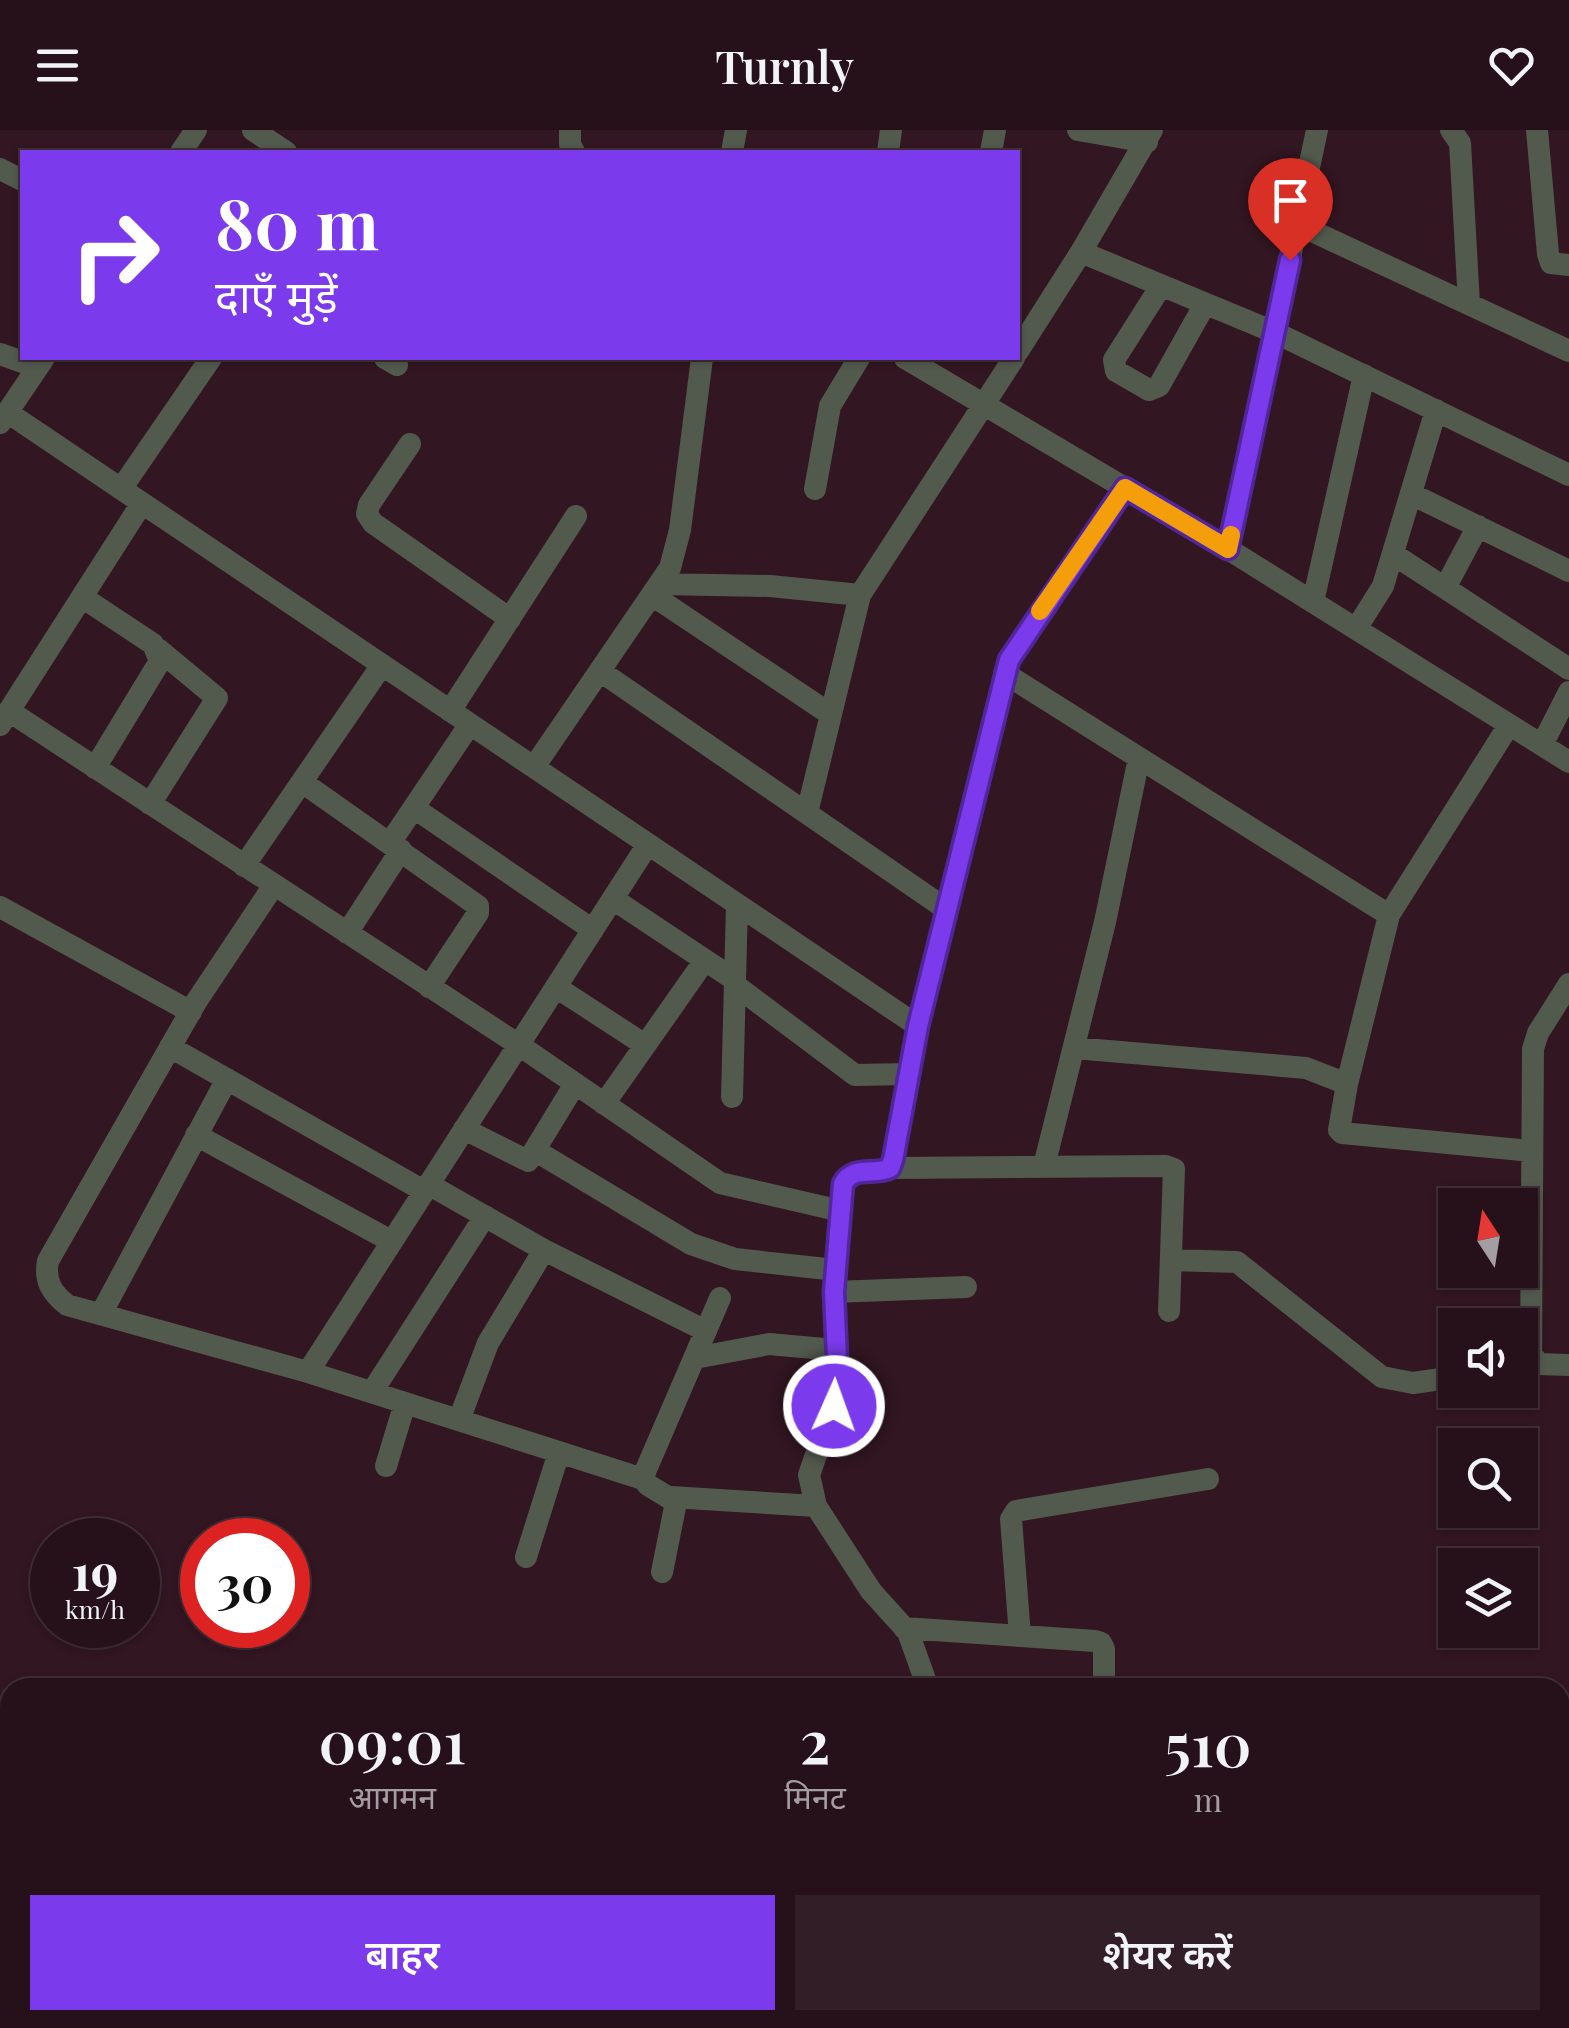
<!DOCTYPE html>
<html lang="hi">
<meta charset="utf-8">
<style>
:root{--surface:#26101a;--page:#321e27;--text:#f1f3f6;--muted:#a49da2;--line:#423039;--accent:#7c3aed}
body{margin:0;font-family:"Playfair Display","Noto Sans Devanagari",serif;background:var(--page);color:var(--text);height:100vh;display:flex;flex-direction:column;font-size:38px;white-space:nowrap}
*{box-sizing:border-box;margin:0}
p{font-size:32px;color:var(--muted)}
.icon{flex:none;width:55px;height:55px;fill:none;stroke:currentColor;stroke-width:2;stroke-linecap:round;stroke-linejoin:round}
.map{position:relative;flex:1;overflow:hidden}
.details{position:absolute;left:0px;top:1548px;width:1570px;height:352px;display:flex;flex-direction:column;background:var(--surface);border-radius:30px 30px 0 0;box-shadow:0 2px 8px #0004,0 0 0 2px var(--line)}
.details>*{flex:none}
.banner{position:absolute;left:20px;top:20px;width:1000px;height:210px;border-radius:0px;box-shadow:0 2px 8px #0004,0 0 0 2px var(--line);background:#7c3aed;color:#fff;overflow:hidden}
.needle{width:65px;rotate:348deg}
.buttons{position:absolute;left:1438px;top:1058px;display:grid;gap:20px}
.buttons a{display:grid;place-items:center;width:100px;height:100px;border-radius:0px;background:var(--surface);box-shadow:0 2px 8px #0004,0 0 0 2px var(--line);font-size:50px}
.speed{position:absolute;left:30px;top:1388px;display:flex;gap:20px;font-size:50px;font-weight:700;text-align:center}
.speed>*{display:grid;place-content:center;width:130px;height:130px;border-radius:50%;background:var(--surface);box-shadow:0 2px 8px #0004,0 0 0 2px var(--line);line-height:1}
.speed small{font-size:25px;font-weight:400}
.speed .limit{border:15px solid #d22;background:#fff;color:#111}
.pin{position:absolute;display:grid;place-items:center;width:85px;height:85px;color:#fff;margin:-102px -42px;border-radius:50% 50% 50% 0;rotate:-45deg;box-shadow:0 0 10px #0007}
.pin .icon{rotate:45deg}
.me{position:absolute;width:110px;margin:-55px;rotate:2deg;stroke-linejoin:round;filter:drop-shadow(0 0 8px #0008)}
.turn{display:flex;align-items:center;gap:35px;height:210px;padding:0 30px;font-size:45px}
.turn .icon{width:130px;height:130px;stroke-width:2.5}
.turn b{display:block;font-size:70px;line-height:85px}
.eta{display:flex;justify-content:space-evenly;align-items:center;height:170px;text-align:center}
.eta b{font-size:60px;font-weight:600;line-height:70px}
.button{display:flex;gap:20px;margin-top:auto;padding:20px 30px}
.button a{flex:1;height:115px;border-radius:0px;background:var(--accent);color:#fff;font-size:40px;font-weight:600;line-height:115px;text-align:center}
.button a+a{background:var(--page);color:var(--text)}
header{display:flex;justify-content:space-between;align-items:center;height:130px;padding:0 30px;background:var(--surface);font-size:45px;font-weight:600}
.map>svg:first-child{display:block}
.lines{fill:none;stroke-linecap:round;stroke-linejoin:round}
.minor{stroke:#52594d;stroke-width:22}
.route-casing{stroke:#51269a;stroke-width:25}
.route{stroke:#7c3aed;stroke-width:18}
.slow{stroke:#f59e0b;stroke-width:18}
</style>
<header><svg class="icon" aria-label="menu" viewBox="0 0 24 24"><path d="M4 6h16M4 12h16M4 18h16"/></svg>Turnly<svg class="icon" aria-label="heart" viewBox="0 0 24 24"><path d="M12 20l-8-8c-3-5 5-10 8-4 3-6 11-1 8 4z"/></svg></header>
<div class="map">
<svg width="1569" height="1898" viewBox="0 0 1569 1898">
<rect width="100%" height="100%" fill="#321622"/>
<g class="lines">
<path class="minor" d="M253 0 286 22
M570 0V14L574 22
M1078 0 1147 12
M1451 0 1460 13 1469 174
M1537 0 1548 124 1551 133 1569 135
M181 22 196 0
M732 22 736 0
M888 22 891 0
M991 22 995 0
M0 39 22 50
M1297 94 1569 221
M1081 122 1274 202 1569 345
M1161 156 1114 230 1116 241 1149 260 1159 256 1205 174
M1018 221 1081 122 1152 0
M0 224 37 237
M385 228 397 235
M905 228 1228 419 1569 632
M7 282 918 896
M0 293 44 228
M410 314 369 375 367 384 373 393 510 489
M121 359 211 228
M815 359 830 276 859 228
M1411 364 1569 441
M1228 419 1317 0
M1393 424 1569 539
M660 454 770 456 860 465
M1445 458 1478 396
M652 465 830 584
M82 467 153 514 160 531 95 638
M1313 472 1364 245
M1356 499 1383 456 1436 280
M600 541 946 779
M1004 543 1389 785
M9 581 519 915 720 1053 841 1081
M450 581 576 386
M0 595 142 373
M1509 595 1389 785 1347 954 1339 1000 1342 1003 1531 1021
M1542 615 1569 562
M534 637 670 438 680 400 702 228
M302 652 478 776V783L429 857
M150 674 217 568 158 519
M414 678 593 800
M807 683 860 465 1014 228
M390 713 470 594
M244 736 382 535
M274 755 196 872 48 1131C44 1151 52 1163 67 1175L308 1242 643 1349
M613 769 735 850
M0 777 191 882
M347 803 401 720
M1569 854 1538 903 1533 919 1531 1224 1539 1234 1569 1235
M735 855 855 945 909 944
M556 857 645 915
M170 917 424 1061
M1074 918 1306 938 1347 954
M732 967 737 774
M604 974 705 830
M464 999 528 1031 575 954
M196 1005 391 1111
M536 1021 691 1114 735 1129 836 1140
M1044 1036 1105 792 1139 628
M891 1038 1166 1036 1174 1039 1169 1181
M428 1054 544 1120 706 1201
M1171 1130 1237 1132 1382 1247 1413 1253 1455 1247
M834 1162 966 1157
M101 1184 227 949
M695 1228 769 1214 835 1220
M308 1242 648 714
M372 1262 485 1086
M459 1290 488 1213 544 1120
M386 1336 405 1273
M671 1367 816 1376
M526 1427 559 1322
M662 1442 676 1372 648 1355 643 1349 645 1342 720 1168
M904 1498 1095 1511 1101 1513 1104 1519V1558
M1020 1506 1011 1389 1016 1381 1208 1349
M928 1558 908 1502 871 1461 816 1376 809 1345 837 1265 834 1162 843 1054C853 1035 874 1046 891 1038L893 1030 918 896 1009 530 1125 358
M1560 1842 1569 1844
M0 1848 10 1849
M114 1898 116 1890
M335 1898 336 1890
M692 1898 693 1890
M951 1898 952 1890
M1116 1898 1117 1890
M1240 1898V1890
M1318 1898 1323 1890"/>
</g>
<g class="lines">
<defs>
<path id="route" d="M834 1276 838 1250 834 1162 843 1054C853 1035 874 1046 890 1038L893 1030 918 896 1009 530 1125 358 1228 419 1290 130"/>
</defs>
<use href="#route" class="route-casing"/>
<use href="#route" class="route"/>
<path class="slow" d="M1040 481 1125 358 1228 419 1231 405"/>
</g>
</svg>
<div class="buttons">
<a><svg class="needle" viewBox="-14 -14 28 28"><path d="M0-13l5 13h-10z" fill="#e53935"/><path d="M0 13l5-13h-10z" fill="#a49da2"/></svg></a>
<a><svg class="icon" aria-label="sound" viewBox="0 0 24 24"><path d="M4 9h4l5-4v14l-5-4H4zM17 9q2 3 0 6"/></svg></a>
<a><svg class="icon" aria-label="search" viewBox="0 0 24 24"><circle cx="10" cy="10" r="6"/><path d="M15 15l6 6"/></svg></a>
<a><svg class="icon" aria-label="layers" viewBox="0 0 24 24"><path d="M12 4l9 5-9 5-9-5zM3 14l9 5 9-5"/></svg></a>
</div>
<div class="speed"><div>19<small>km/h</small></div><div class="limit">30</div></div>
<div class="pin" style="left:1290px;top:130px;background:#d93025"><svg class="icon" aria-label="arrive" viewBox="0 0 24 24"><path d="M6 21V4h12l-3 4 3 4H6"/></svg></div>
<svg class="me" style="left:834px;top:1276px" viewBox="-20 -20 40 40"><circle r="17" fill="#7c3aed" stroke="#fff" stroke-width="3"/><path d="M0-11L8 9 0 5-8 9z" fill="#fff"/></svg>
<div class="banner">
<div class="turn"><svg class="icon" aria-label="right" viewBox="0 0 24 24"><path d="M7 20v-9h11M14 6l5 5-5 5"/></svg><div><b>80 m</b>दाएँ मुड़ें</div></div>
</div>
<section class="details">
<div class="eta">
<div><b>09:01</b><p>आगमन</p></div>
<div><b>2</b><p>मिनट</p></div>
<div><b>510</b><p>m</p></div>
</div>
<div class="button"><a>बाहर</a><a>शेयर करें</a></div>
</section>
</div>
